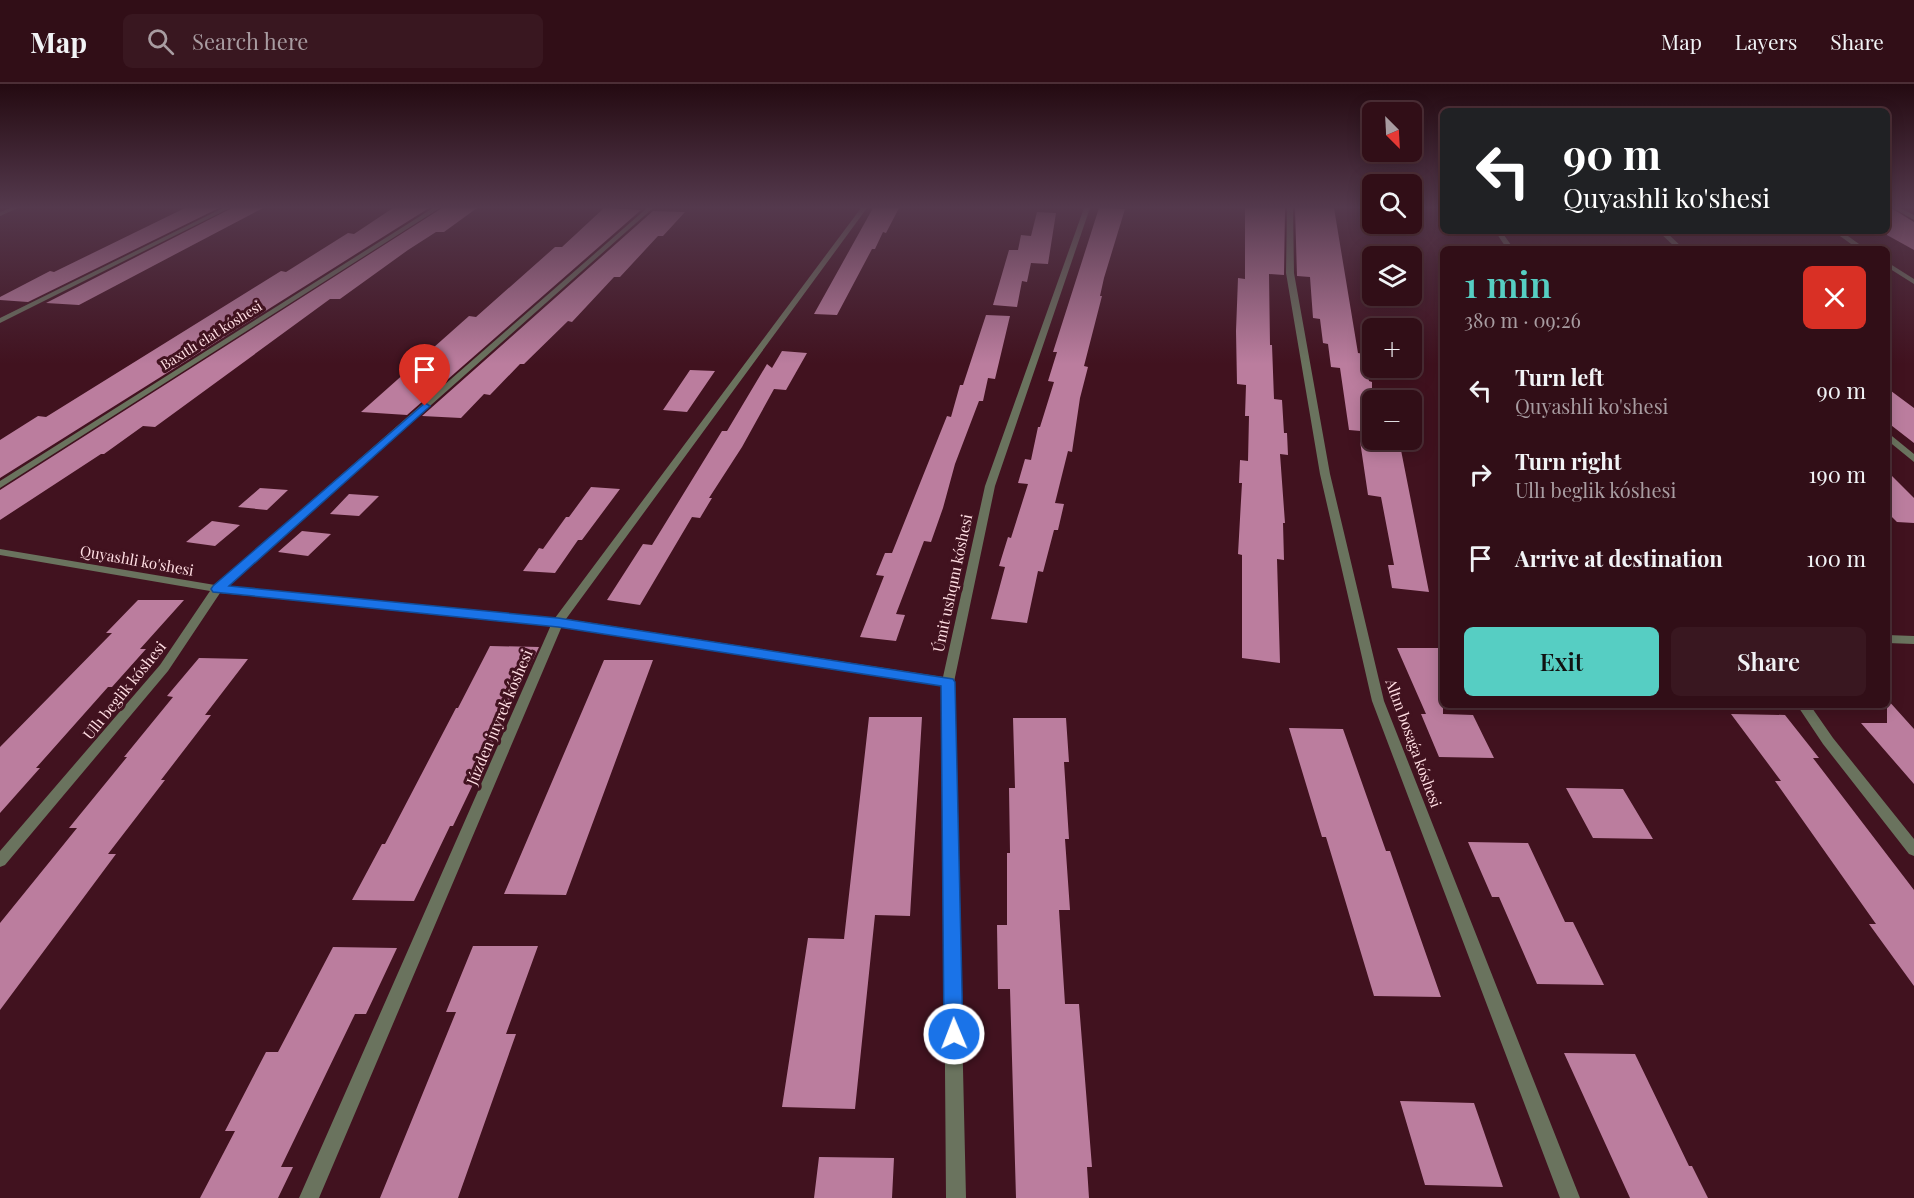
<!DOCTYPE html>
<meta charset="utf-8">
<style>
:root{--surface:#310e17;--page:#391720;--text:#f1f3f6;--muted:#a89ca1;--line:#4c2e36;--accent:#56cec3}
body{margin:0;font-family:"Playfair Display",serif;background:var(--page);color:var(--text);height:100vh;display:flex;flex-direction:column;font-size:22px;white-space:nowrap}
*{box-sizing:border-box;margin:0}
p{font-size:20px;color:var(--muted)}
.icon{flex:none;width:33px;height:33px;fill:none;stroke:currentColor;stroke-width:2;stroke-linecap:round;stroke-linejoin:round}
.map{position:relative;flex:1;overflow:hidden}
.panel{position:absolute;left:1440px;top:162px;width:450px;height:462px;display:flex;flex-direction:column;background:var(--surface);border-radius:9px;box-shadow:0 3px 15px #0003,0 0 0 2px var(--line)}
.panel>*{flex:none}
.banner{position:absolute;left:1440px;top:24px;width:450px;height:126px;border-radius:9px;box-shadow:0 3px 15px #0003,0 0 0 2px var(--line);background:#202124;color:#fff;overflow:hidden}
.needle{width:39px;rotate:156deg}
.fabs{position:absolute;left:1362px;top:18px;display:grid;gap:12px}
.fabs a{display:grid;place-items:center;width:60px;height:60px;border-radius:9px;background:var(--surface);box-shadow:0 3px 15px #0003,0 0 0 2px var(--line);font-size:30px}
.pin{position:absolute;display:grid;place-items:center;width:51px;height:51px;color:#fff;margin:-62px -26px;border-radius:50% 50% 50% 0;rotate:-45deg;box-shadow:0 0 6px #0007}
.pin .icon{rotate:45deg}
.me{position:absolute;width:66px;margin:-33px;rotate:359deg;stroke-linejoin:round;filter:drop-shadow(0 0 4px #0008)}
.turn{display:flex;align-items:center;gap:21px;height:126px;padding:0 24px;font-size:27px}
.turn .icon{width:78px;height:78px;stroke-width:2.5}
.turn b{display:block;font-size:42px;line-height:51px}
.round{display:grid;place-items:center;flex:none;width:63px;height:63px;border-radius:9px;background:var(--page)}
.summary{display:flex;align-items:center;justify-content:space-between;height:102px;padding:0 24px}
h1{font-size:36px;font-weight:600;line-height:45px;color:var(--accent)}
.primary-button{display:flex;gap:12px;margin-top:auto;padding:12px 24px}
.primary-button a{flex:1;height:69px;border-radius:9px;background:var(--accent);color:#111;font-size:24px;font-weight:600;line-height:69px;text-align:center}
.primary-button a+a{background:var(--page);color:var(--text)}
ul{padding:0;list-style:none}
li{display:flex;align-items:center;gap:18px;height:84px;padding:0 24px}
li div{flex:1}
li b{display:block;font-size:22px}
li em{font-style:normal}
header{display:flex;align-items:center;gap:36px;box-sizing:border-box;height:84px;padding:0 30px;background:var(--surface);border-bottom:2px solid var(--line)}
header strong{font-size:28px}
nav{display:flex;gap:33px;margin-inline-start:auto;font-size:21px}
.search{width:420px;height:54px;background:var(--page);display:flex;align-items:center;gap:15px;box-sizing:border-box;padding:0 21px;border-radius:9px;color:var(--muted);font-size:22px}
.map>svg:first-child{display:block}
.building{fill:#bb7d9e}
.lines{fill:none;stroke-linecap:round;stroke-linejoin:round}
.minor{fill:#6a735e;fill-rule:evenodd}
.route{fill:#1a73e8;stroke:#114b97;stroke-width:1.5}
.labels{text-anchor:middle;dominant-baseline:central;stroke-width:6;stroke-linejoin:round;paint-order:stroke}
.far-street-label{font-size:14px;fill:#ffdee3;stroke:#41121f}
.street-label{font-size:15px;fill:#ffdee3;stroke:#41121f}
</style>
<header>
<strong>Map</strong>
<div class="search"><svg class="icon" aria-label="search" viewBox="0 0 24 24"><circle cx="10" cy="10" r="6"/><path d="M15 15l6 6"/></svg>Search here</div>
<nav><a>Map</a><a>Layers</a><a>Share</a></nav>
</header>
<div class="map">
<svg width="1914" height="1114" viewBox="0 0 1914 1114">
<rect width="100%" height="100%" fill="#41121f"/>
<path class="building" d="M185 124H219L28 218 0 216V213L50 187 54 188Z
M232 124H263L79 221 46 219Z
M393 124H429L0 394V356L38 332 46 333 281 187 286 188 348 149 354 150Z
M442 124H477L444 148H436L408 166 340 215H330L155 343 143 342 104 370H101L0 436V406Z
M604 124 641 126 407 331 361 328 469 232 476 233 555 163H562Z
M873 124H899L886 149 883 148 875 165H872L837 231 814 230Z
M1099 124 1125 125 1104 194 1100 212H1102L1084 282 1088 283 1080 314 1072 368 1068 367 1055 419 1064 420 1058 446H1054L1043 488 1038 487 1027 539 991 535 1005 483 999 482 1008 453 1011 454 1028 400 1018 399 1025 375 1031 376 1038 343H1040L1054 298 1048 297 1057 268H1053Z
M1245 124H1285L1284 191 1269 190 1270 261H1272L1274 315 1282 316 1284 349H1287L1288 371 1280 370 1285 439H1283L1284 476 1277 475 1280 579 1242 574V471L1238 470 1242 399H1239L1240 376 1248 377 1249 332H1245L1246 301 1237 300 1236 247 1238 194 1245 195Z
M1295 124H1334L1358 269 1364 270 1369 297 1372 298V348L1349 346 1340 284 1331 283 1328 260 1323 259 1320 235 1313 234 1310 193 1297 192Z
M1887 124H1891L1914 138V166L1887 151Z
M653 127 685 128 663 152H658L620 193H614L572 238 568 237 524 280H520L490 311 484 310 461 334 422 332Z
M1037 128 1056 129 1048 180 1031 179 1027 198 1022 197 1017 223 993 221 1009 166H1018L1021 151 1031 152Z
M986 231 1010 232 995 295 988 294 983 317H979L955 380 943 424 931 458 924 457 896 530 905 531 896 557 860 553 884 492 876 491 885 469H892L947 332 951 333 960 301H963Z
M782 267 807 269 786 306 774 305 742 363 709 414H712L700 434 692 433 640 521 607 516 643 460 652 461 722 347H727L767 280 772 284Z
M690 286 715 287 687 328 663 326Z
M1887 304 1914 324V359L1887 338Z
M1360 357 1400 361 1429 508 1392 504 1388 481H1394L1381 413 1368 411Z
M1887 387 1914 414V439L1897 438 1887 428Z
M591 403 620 405 582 456H578L555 489 523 487 539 464 543 465 566 433H569Z
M260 404 288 406 267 426 238 423Z
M349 410 379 412 359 432 330 430Z
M212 437 240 441 215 462 186 458Z
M302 447 331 450 308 472 278 468Z
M138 516H184L140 565H146L112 603H108L36 684H40L0 729V663L112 549H106Z
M490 562 539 563 453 742H450L414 817 352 816 382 760H385L456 624H458Z
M1397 564H1443V630L1473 631 1494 674 1439 673 1421 630H1426Z
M199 574 248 575 205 631H211L161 696H165L108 770H116L0 926V839L77 744H69L127 673H124L173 613 167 612Z
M604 576H653L566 811 504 810Z
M1887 615 1914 645V700L1861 639H1887Z
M1731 630 1785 631 1819 674H1813L1914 806V902L1869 840H1876L1775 697H1781Z
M869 633H922L910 832 875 831 855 1025 782 1023 808 854 844 855Z
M1013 634H1066L1069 678H1064L1069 755H1065L1070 826H1059L1065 920H1079L1092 1083H1087L1089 1114H1016L1010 905H998L997 841H1007V769H1010L1009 704H1015Z
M1289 644 1343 645 1386 767H1390L1441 913 1374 912 1326 753H1322Z
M1566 704 1623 705 1653 755 1593 754Z
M1468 758 1528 759 1565 838H1573L1604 901 1537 900 1499 813H1492Z
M473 862H538L506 950H516L458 1114H380L456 928H446Z
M333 863 397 864 366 930H355L281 1083H293L278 1114H200L235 1047H225L266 968H278Z
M1564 969 1635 970 1689 1082H1692L1708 1114H1630Z
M1400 1017 1474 1019 1503 1103 1425 1101Z
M819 1073 894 1074 892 1114H814Z"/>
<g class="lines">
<path class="minor" d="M10 124H18L0 132V128Z
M223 124H230L0 239V234Z
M433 124H440L0 404V397Z
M647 124H653L227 502 555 534 861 124H867L566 535 943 593 985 402 1084 124H1090L995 402 954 598 966 1114H946L942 601 562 542 319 1114H299L551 541 220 509 168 587 5 781 0 783V767L160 581 210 507 0 471V465L215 501Z
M1287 124H1293L1294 189 1330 390 1384 617 1580 1114H1560L1372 617 1320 390 1286 189Z
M1893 124H1900L1914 131V136Z
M1495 147H1501L1514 165H1507Z
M1658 147H1665L1684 165H1677Z
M1833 147H1841L1866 165H1858Z
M1887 178 1914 195V200L1887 183Z
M1887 348 1914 370V378L1887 356Z
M1887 551 1914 552V560L1887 559Z
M1797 621H1810L1833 654 1914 755V772L1909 770 1823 660Z"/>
</g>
<linearGradient id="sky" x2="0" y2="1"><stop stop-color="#240a11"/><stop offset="0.44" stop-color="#54394d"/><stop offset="1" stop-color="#54394d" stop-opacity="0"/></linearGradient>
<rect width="1914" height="280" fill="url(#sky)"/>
<path class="route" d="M425 319 430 322 428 324 229 502 558 534 953 595 955 598 963 950 960 956 954 959 947 956 944 950 941 602 558 543 213 508 211 505 213 502Z"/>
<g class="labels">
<g class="far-street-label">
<text transform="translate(211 251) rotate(-32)">Baxıtlı elat kóshesi</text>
</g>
<g class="street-label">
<text transform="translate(137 476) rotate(10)">Quyashli ko'shesi</text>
<text transform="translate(952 499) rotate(-78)">Úmit ushqını kóshesi</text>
<text transform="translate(124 606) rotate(-51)">Ullı beglik kóshesi</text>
<text transform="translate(499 633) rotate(-67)">Júzden juyrek kóshesi</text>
<text transform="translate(1414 659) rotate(70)">Altın bosaǵa kóshesi</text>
</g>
</g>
</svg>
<div class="fabs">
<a><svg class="needle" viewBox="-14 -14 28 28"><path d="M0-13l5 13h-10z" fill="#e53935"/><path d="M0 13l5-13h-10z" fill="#a89ca1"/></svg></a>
<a><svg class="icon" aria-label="search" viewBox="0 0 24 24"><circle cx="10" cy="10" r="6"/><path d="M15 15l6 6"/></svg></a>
<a><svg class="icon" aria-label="layers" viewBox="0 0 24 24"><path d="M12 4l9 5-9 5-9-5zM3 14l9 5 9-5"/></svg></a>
<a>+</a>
<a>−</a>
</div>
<div class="pin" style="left:425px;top:322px;background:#d93025"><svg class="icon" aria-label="arrive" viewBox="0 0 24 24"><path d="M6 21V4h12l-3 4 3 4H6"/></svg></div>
<svg class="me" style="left:954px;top:950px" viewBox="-20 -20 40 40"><circle r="17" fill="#1a73e8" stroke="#fff" stroke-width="3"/><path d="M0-11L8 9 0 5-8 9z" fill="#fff"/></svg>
<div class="banner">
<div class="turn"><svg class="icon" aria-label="left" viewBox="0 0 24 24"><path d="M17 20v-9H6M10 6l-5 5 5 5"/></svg><div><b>90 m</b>Quyashli ko'shesi</div></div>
</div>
<section class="panel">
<div class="summary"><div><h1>1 min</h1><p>380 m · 09:26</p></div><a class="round" style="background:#d93025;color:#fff"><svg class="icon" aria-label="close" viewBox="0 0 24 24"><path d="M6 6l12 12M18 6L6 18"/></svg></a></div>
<ul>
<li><svg class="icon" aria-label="left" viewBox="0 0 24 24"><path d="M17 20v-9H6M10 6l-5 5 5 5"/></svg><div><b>Turn left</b><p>Quyashli ko'shesi</p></div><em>90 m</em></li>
<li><svg class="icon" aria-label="right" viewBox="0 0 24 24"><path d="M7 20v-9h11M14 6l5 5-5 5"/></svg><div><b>Turn right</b><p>Ullı beglik kóshesi</p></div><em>190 m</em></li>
<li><svg class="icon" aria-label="arrive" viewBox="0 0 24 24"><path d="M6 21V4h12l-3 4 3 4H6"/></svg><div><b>Arrive at destination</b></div><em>100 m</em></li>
</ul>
<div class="primary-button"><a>Exit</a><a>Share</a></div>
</section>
</div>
